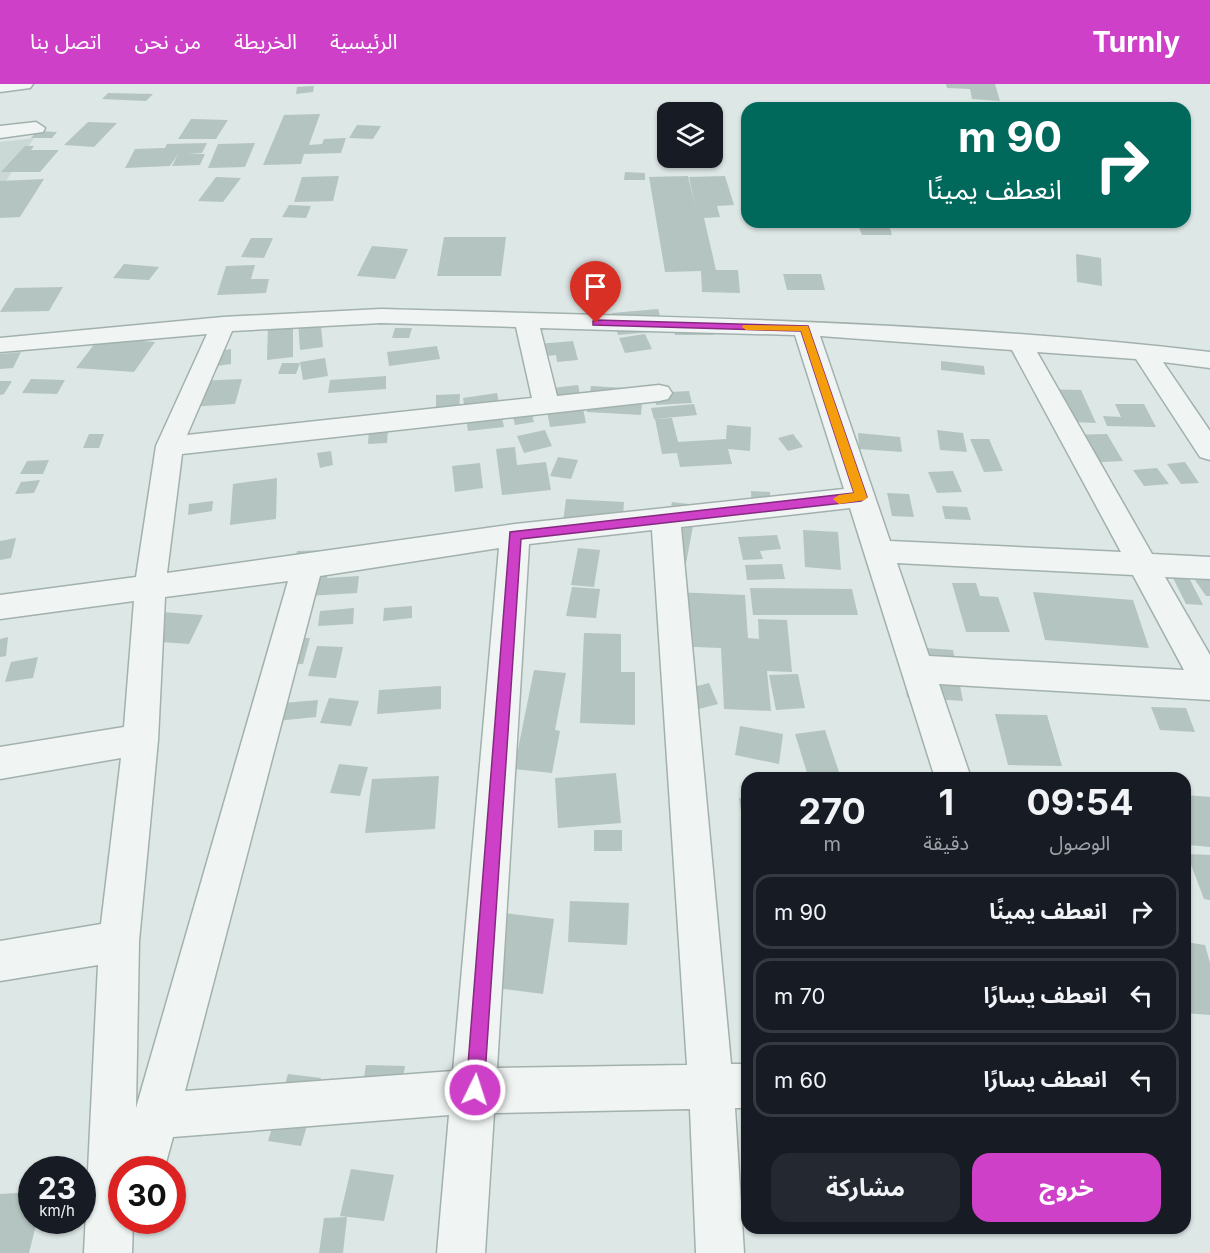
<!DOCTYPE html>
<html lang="ar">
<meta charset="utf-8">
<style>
:root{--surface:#171b24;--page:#242831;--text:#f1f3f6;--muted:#9ea1a6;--line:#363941;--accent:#ce40c7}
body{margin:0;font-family:Inter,"Noto Sans Arabic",sans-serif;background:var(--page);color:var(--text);direction:rtl;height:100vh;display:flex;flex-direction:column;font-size:22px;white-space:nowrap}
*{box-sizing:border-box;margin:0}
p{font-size:20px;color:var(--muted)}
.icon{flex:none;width:33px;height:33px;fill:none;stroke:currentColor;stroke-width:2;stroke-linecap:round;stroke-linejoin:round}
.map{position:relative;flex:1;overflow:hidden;direction:ltr}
.details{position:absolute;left:741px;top:688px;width:450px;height:462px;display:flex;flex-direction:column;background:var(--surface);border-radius:18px;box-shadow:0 2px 4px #0004;direction:rtl}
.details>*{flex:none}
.guide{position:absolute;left:741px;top:18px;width:450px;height:126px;border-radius:18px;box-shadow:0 2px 4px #0004;direction:rtl;background:#00695c;color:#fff;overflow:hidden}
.controls{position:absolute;left:657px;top:18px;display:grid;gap:12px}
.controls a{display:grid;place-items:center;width:66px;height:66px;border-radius:12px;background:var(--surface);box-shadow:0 2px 4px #0004;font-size:30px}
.speed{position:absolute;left:18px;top:1072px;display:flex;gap:12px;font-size:30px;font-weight:700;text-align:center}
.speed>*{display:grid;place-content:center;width:78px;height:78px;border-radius:50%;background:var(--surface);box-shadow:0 2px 4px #0004;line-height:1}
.speed small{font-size:15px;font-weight:400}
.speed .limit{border:9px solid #d22;background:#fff;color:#111}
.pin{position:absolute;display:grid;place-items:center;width:51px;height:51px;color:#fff;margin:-62px -26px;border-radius:50% 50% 50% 0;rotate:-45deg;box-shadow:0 0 6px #0007}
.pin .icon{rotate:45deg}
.me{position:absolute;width:66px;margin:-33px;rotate:4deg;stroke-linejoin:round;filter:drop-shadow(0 0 4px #0008)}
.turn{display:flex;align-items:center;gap:21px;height:126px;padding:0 30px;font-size:27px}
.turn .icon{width:78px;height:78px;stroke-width:2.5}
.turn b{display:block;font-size:42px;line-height:51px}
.eta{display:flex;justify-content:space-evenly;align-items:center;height:102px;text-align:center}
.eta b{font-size:36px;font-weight:700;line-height:42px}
.button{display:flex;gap:12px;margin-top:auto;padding:12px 30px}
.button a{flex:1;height:69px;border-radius:18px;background:var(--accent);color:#fff;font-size:24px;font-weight:700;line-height:69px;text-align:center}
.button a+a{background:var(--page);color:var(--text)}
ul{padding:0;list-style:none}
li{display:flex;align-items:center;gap:18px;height:75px;margin:0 12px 9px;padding:0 18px;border:3px solid var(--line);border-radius:18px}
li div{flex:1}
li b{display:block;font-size:22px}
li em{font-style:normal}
header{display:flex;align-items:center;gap:36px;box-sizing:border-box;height:84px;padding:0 30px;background:var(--accent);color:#fff}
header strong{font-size:28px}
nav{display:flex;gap:33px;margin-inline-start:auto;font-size:21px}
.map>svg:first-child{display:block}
.built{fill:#cbd9d6}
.building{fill:#b4c4c1}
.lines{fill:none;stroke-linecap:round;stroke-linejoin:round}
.minor-casing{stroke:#a2b1ae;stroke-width:3}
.minor{fill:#f0f5f4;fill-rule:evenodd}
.route{fill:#ce40c7;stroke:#862a81;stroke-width:1.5}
.slow{fill:#f59e0b}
</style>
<header>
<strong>Turnly</strong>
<nav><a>الرئيسية</a><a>الخريطة</a><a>من نحن</a><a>اتصل بنا</a></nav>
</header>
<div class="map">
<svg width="1210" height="1169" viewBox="0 0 1210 1169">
<rect width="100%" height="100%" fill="#dde7e5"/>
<path class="built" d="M34 54 0 106V58Z"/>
<path class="building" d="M946 0H995L1000 17 972 15 970 5 947 4Z
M314 2 313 8 296 10 297 3Z
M108 9 153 10 146 17 102 15Z
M320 30 309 61 322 60 324 55 346 54 341 69 304 70 301 80 263 81 284 31Z
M191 35 228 36 216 55H178Z
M88 38 117 39 94 63 64 61Z
M357 41 381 42 373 55 349 54Z
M37 47 57 48 52 54H31Z
M207 59 202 69 188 70H205L200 81 172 82 178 70 170 82 125 84 135 65 165 64 167 60Z
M255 59 245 83 208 84 218 60Z
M25 62H34L31 66H59L40 88H1Z
M625 88 645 89V96H624Z
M339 92 333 117 294 118 302 93Z
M688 92 695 123 689 93 725 92 734 121 717 122 720 133 704 134 716 186H738L740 209 702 208 701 187 665 188 649 93Z
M216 93 241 94 223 118 198 117Z
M44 95 20 133 0 134V97Z
M289 121 311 122 306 134 282 133Z
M857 138H888L892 151H862Z
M444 153H506L501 192H437Z
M251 154H273L264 174 241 173Z
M372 162 408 165 395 195 357 192Z
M1076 170 1101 174 1102 202 1077 198Z
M124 180 159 183 149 196 113 194Z
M255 181 251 195H269L266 209 217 211 226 182Z
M783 190H821L825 206H787Z
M63 203 49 227 0 228 15 204Z
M658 225 663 240 648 241 650 248 618 251 612 229Z
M320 232 323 263 300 266 298 236Z
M293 237V273L267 276 268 240Z
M674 239H712L714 251H675Z
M395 244H412L409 254H392Z
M645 250 652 265 625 269 619 254Z
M99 254 155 258 134 288 76 284Z
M573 257 578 276 557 278 556 271 529 274 527 261Z
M437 262 440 275 389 282 387 268Z
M231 265V280L202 284V270Z
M21 268 13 284 0 285V270Z
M325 274 328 292 303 296 300 278Z
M941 277 984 282 985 291 941 286Z
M282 279H300L296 290H278Z
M386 292V305L328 309 330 296Z
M31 295 65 296 57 310 22 309Z
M242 295 235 320 189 323 197 297Z
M0 297H12L4 310 0 311Z
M578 301 586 339 550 343 543 305Z
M591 302 643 305 641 331 587 328Z
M1039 305 1081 306 1096 339 1050 337Z
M689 307 692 319 656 321 653 309Z
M497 309 504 343 468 347 463 314Z
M460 310 459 331 436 332V311Z
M529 318 534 338 515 341 510 320Z
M694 320 697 331 654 335 651 324Z
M1115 320H1144L1156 343 1107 342 1103 332 1121 333Z
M672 334 678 358 726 355 727 341 751 343 750 367 728 365 732 380 680 383 677 369 662 370 655 335Z
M388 345 387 359 368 360 369 346Z
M545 346 552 362 524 369 517 352Z
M937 346 963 349 967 368 940 366Z
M858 349 900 353 902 368 859 365Z
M89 350H104L99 364H83Z
M793 350 803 363 788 367 778 354Z
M1107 350 1123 377 1080 379 1065 351Z
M970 355H989L1003 387 984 388Z
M515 363 517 381 546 378 551 406 502 411 496 365Z
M331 367 333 381 320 384 317 369Z
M558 373 578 376 571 395 550 392Z
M49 376 43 390H20L27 377Z
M1185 378 1199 399 1181 400 1167 380Z
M480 379 483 404 455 408 452 382Z
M1157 384 1169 400 1144 402 1133 386Z
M953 387 962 408 937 409 928 388Z
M277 394 276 435 230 441 233 400Z
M40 396 34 409 15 410 21 398Z
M751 407 770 408V433L752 432Z
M887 409 909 410 914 433 892 432Z
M566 415 624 418 622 449 562 446Z
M213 417 212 427 188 431 189 420Z
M672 418 714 423 711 440 694 437 684 490 662 468Z
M942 422 967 423 971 436 945 435Z
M803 446 838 448 841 486 805 483Z
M777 451 781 465 760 467 763 475 743 476 738 453Z
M16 454 11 474 0 476V457Z
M578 464 600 466 594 503 571 501Z
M331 466 327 494 359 492 357 509 308 512 291 497 297 467Z
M782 480 785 495 747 496 745 481Z
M1172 492H1188L1203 521 1186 520Z
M1210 495V512H1206L1195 496Z
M952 499H976L980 512 998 513 1010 548H966Z
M572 503 600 505 596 534 566 532Z
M750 504 852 505 858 531H753Z
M673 508 745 511 748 554 759 555 758 535 787 536 792 588 767 587 771 627 724 625 721 564 672 562Z
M1033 508 1133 516 1149 564 1045 556Z
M412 522V534L383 537 384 524Z
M354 524 353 540 318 542 320 527Z
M162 528 203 531 189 560 147 557Z
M584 549 621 550V588H635V641L580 639Z
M8 553 6 572 0 573V555Z
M285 554H310L303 580 277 579Z
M317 562 343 563 336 594 308 592Z
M899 562 953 566 963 617 907 613Z
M38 573 33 594 5 598 11 578Z
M534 586 566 589 555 646 560 647 552 689 514 685Z
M798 590 805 624 776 626 769 591Z
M709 599 718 620 695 626 686 605Z
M441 602V625L377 630 379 606Z
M329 614 359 617 351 642 320 639Z
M318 616 316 633 256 639 259 621Z
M1151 623 1186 624 1195 648 1160 646Z
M995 630 1047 631 1062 682 1008 681Z
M740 642 783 650 779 680 735 671Z
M825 646 839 688 808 692 795 650Z
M339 680 368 683 360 712 330 709Z
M616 689 621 739 558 744 555 694Z
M439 692 435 745 365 749 372 695Z
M1185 711 1210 713V763L1189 761 1185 746Z
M739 714H747V759H746Z
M594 746H622V767H594Z
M1187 770 1210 771V816L1204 815Z
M570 817 629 819 627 861 568 858Z
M486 827 554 835 543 910 472 901Z
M1185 858 1205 861 1210 879V931L1185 929Z
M366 981 405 982 398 1024 359 1022Z
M288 990 321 994 301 1062 268 1057Z
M351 1085 394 1091 384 1137 340 1132Z
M32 1108V1137H37L29 1169H0V1110Z
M347 1133 343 1169H319L324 1134Z"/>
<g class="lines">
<defs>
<path id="minor" d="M0 0H33L30 4 0 8Z
M36 38 45 44 43 48 0 54V42Z
M381 225C657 233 935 236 1210 268V284L1163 278 1210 347V376L1200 373 1136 275 1037 268 1152 470 1210 473V495L1165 493 1210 571V616L939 600 971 694H935L850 424 681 443 731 980H747V1024H735L744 1169H696L690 1025 494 1029 485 1169H437L449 1031 173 1053 164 1086H122V1137H133L132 1169H84L98 881 0 897V857L101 840 121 674 0 695V663L124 643 134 517 0 535V511L136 493 156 362 207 250 0 268V254L223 233ZM381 239 516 243 532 314 187 351 232 247ZM540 244 795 251 844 405 515 440 167 489 182 370 659 317 668 315 672 309 668 303 659 301 557 312ZM820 252 1012 266 1121 468 890 457ZM652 446 687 981 497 984 529 460ZM499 464 453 987 185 1007 320 492ZM897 479 1133 491 1184 586 929 572ZM288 497 136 1024 139 857 158 656 165 513Z"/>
</defs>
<use href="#minor" class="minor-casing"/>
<use href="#minor" class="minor"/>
</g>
<path class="route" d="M596 236 808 242 867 413 861 417 521 455 484 1006 481 1013 475 1016 468 1013 466 1006 510 448 854 409 801 247 593 241V237Z"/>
<path class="slow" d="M743 241 808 242 867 413 865 416 839 420 833 415 839 411 854 409 801 247 746 246 742 243Z"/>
</svg>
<div class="controls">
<a><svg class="icon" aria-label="layers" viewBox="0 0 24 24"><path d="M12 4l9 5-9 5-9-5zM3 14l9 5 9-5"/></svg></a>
</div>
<div class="speed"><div>23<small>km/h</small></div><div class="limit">30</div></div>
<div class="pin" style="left:596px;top:239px;background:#d93025"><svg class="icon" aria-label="arrive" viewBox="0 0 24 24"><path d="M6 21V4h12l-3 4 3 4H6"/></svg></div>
<svg class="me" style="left:475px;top:1006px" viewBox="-20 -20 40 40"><circle r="17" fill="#ce40c7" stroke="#fff" stroke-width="3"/><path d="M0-11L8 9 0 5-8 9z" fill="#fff"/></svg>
<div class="guide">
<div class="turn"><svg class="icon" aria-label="right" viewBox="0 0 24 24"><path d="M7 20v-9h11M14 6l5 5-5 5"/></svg><div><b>90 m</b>انعطف يمينًا</div></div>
</div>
<section class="details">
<div class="eta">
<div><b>09:54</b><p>الوصول</p></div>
<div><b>1</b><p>دقيقة</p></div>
<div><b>270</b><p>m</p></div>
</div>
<ul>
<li><svg class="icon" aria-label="right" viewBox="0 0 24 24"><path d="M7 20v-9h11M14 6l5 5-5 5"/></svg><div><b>انعطف يمينًا</b></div><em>90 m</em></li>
<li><svg class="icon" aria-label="left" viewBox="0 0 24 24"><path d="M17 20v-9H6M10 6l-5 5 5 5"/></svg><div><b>انعطف يسارًا</b></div><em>70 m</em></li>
<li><svg class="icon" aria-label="left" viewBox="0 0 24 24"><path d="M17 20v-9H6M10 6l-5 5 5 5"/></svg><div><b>انعطف يسارًا</b></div><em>60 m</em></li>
</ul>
<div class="button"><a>خروج</a><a>مشاركة</a></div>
</section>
</div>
